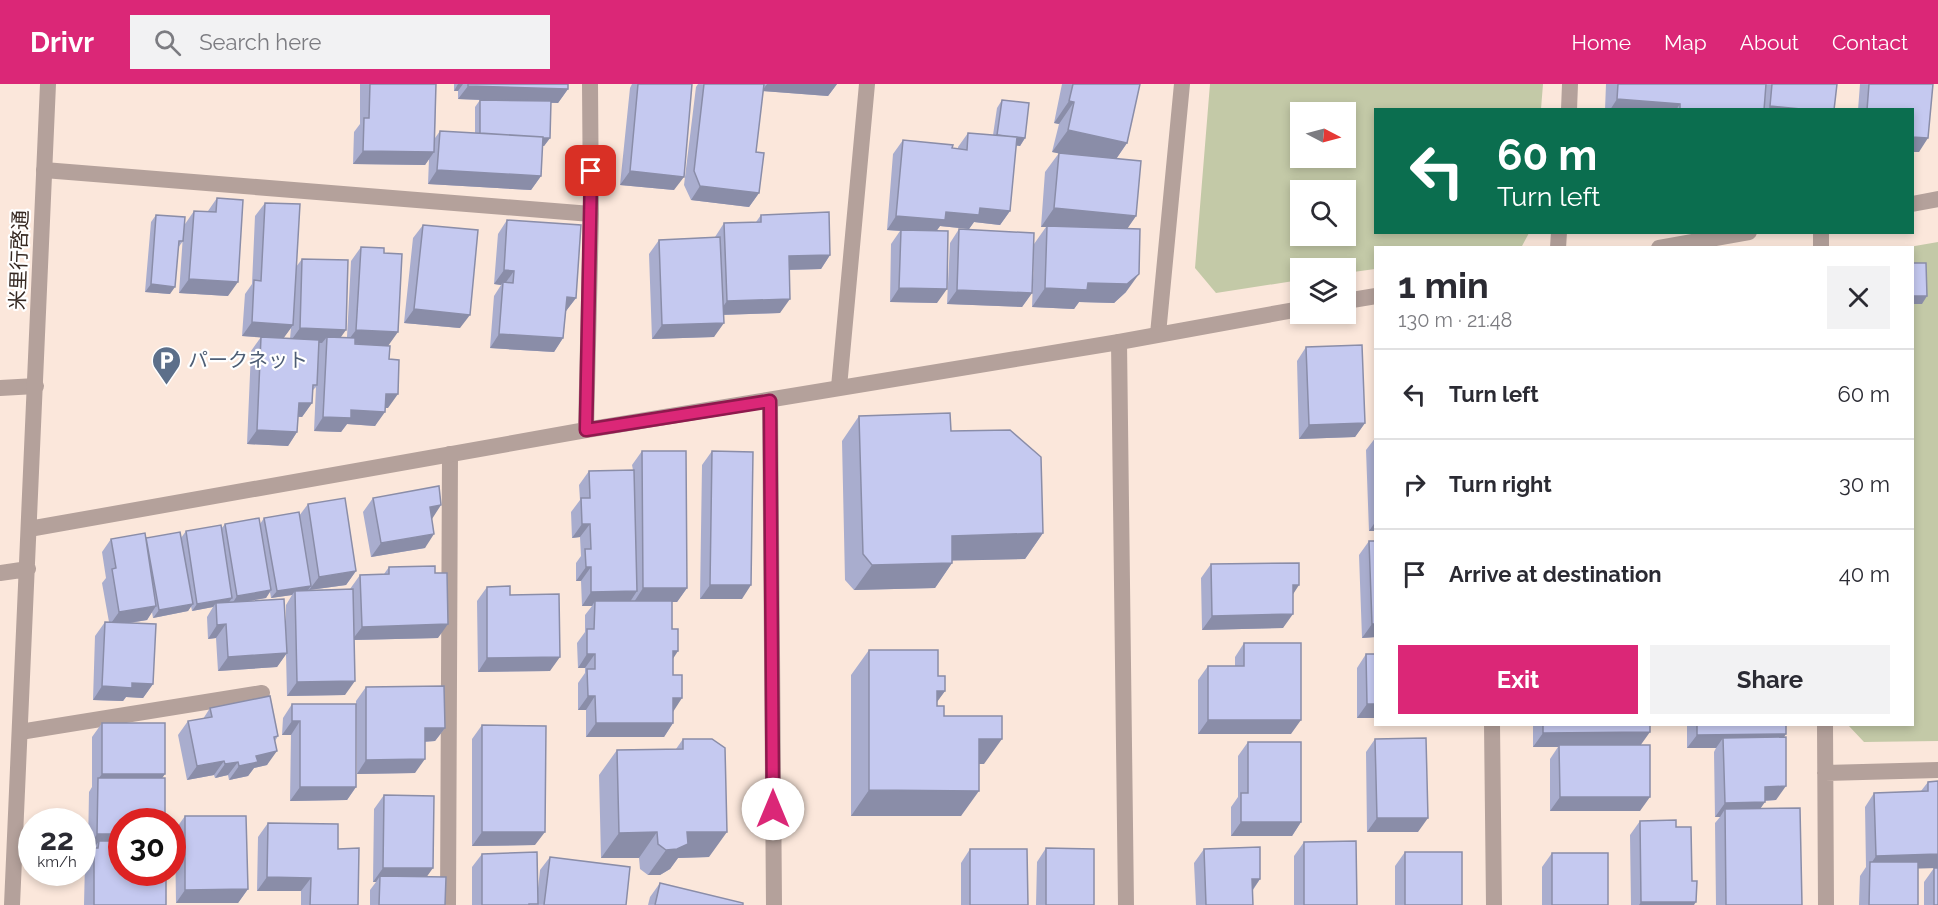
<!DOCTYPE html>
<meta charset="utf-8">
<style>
:root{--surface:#fff;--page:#f2f2f3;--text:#2b2b33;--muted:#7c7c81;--line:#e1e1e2;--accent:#db2777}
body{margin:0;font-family:Raleway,"Noto Sans JP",sans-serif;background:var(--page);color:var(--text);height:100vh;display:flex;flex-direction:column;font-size:22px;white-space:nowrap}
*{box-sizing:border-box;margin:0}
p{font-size:20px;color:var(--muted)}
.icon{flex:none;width:33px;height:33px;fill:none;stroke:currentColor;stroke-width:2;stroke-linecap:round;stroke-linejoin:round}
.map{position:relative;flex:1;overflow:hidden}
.drawer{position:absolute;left:1374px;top:162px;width:540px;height:480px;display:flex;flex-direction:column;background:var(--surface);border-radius:0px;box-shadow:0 3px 9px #0003}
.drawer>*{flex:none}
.hud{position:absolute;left:1374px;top:24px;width:540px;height:126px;border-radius:0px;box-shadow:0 3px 9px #0003;background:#0b6e4f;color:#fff;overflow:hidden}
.needle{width:39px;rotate:96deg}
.fabs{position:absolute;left:1290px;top:18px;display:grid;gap:12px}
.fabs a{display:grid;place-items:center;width:66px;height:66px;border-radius:0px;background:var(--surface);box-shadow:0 3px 9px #0003;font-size:30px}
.speed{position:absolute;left:18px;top:724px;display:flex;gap:12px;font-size:30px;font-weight:700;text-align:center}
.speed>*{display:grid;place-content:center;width:78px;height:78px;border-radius:50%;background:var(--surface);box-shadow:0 3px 9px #0003;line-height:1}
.speed small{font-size:15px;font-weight:400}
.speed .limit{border:9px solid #d22;background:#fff;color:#111}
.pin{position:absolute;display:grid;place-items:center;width:51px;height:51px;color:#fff;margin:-26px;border-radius:12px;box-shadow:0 3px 9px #0006}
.me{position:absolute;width:66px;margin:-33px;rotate:0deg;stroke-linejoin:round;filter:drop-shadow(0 0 4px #0008)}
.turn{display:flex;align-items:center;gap:21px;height:126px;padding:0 24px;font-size:27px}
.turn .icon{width:78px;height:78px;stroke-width:2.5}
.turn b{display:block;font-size:42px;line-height:51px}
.round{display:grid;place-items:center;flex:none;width:63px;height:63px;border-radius:0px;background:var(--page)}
.headline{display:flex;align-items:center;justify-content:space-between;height:102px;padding:0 24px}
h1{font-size:36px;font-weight:700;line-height:45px}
.cta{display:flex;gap:12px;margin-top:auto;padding:12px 24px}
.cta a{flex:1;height:69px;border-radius:0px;background:var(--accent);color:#fff;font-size:24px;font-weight:700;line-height:69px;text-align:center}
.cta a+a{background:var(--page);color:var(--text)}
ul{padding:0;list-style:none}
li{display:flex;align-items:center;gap:18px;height:90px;padding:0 24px;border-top:2px solid var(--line)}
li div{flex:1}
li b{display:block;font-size:22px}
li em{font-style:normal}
header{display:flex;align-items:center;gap:36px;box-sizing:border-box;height:84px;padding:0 30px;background:var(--accent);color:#fff}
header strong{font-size:28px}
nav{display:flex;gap:33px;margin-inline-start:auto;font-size:21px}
.search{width:420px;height:54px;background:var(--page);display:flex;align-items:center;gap:15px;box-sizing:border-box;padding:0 21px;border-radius:0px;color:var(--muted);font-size:22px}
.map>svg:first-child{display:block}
.green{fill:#c3c9a7;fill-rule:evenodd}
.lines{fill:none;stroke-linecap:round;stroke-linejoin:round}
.service{stroke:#b4a19b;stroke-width:16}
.minor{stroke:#b4a19b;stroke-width:16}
.tertiary{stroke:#b4a19b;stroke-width:16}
.wall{fill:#a9adce;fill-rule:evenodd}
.shaded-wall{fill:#8a8da8}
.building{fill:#c5c9f0;stroke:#8a8da8;stroke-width:1.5}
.route-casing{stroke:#8e194d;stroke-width:15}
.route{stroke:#db2777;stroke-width:10}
.labels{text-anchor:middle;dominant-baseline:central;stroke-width:4.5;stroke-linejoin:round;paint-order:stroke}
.street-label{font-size:20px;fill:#362922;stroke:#fff}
.service-label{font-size:20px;fill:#4e5e75;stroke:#fff;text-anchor:start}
</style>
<header>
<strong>Drivr</strong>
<div class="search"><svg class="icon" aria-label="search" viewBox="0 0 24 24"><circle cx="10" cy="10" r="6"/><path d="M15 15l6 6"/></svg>Search here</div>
<nav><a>Home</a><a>Map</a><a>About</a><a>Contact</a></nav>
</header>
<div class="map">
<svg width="1938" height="821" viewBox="0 0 1938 821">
<rect width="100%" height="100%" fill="#fbe7db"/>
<path class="green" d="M1210 0H1543L1541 25 1376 26V148L1529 149 1522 162 1512 163 1376 164 1375 185 1346 189V184H1300V196L1216 209 1195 184ZM1300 28H1346V74H1300ZM1300 106H1346V152H1300Z
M1938 158V657L1864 658 1848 641 1912 640V164L1909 163Z"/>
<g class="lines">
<path class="service" d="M20 648 262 609"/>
<path class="minor" d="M1569 26 1570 0
M44 86 591 130
M1821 148V164
M1558 164 1559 148
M1158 250 1182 0
M1119 258 1126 821
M839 303 867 0
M0 304 36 302
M770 317 774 821
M586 346 591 130 590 0
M1492 640 1494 821
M1825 640 1826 821
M1825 689 1938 686
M448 821 450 370"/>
<path class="tertiary" d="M1912 120 1938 115
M1659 164 1749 148
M1346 217 1376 212
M29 445 586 346 1119 258 1300 225
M0 489 28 485
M12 821 48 0"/>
</g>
<path class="wall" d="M360 0H436L435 54 440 47 475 49V23L480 16 458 15V7H454V0H568V5L558 19H551L550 54 544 62H542L541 92 531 106 428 100 429 75 425 81 353 80 354 48 360 40Z
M632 0H692L674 106 620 101 630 4Z
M698 0H837L828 12 763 7 756 68 759 109 749 123 691 116 684 101 696 3Z
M1062 0H1140L1127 59 1116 75 1136 132 1127 144 1126 208 1114 219 1079 218 1074 225 1032 223 1034 169 1032 209 1022 223 947 220 950 159 959 145 1034 160 1046 143H1041L1045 88 1059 69H1060L1052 68 1059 40 1054 39Z
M1606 0H1837L1834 26H1605Z
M1860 0H1933L1919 68 1912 26H1858Z
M1002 16 1025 54 1020 62 1016 61 1010 127 1000 141 974 138 969 145 940 142 937 146V219L890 218 891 160 900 147 887 146 893 70 903 56 958 65V63L968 49 993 51 997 24Z
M217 114 228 212 179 209 183 151V157L178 164 170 210 145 208 151 138 156 131 185 140 194 127H208Z
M265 119 296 183 302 175 340 253H347L351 177 361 163 388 262V324H385L375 342 347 340 341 348 314 347 316 303 312 307V319L302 333H298L297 348 288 362 247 360 251 267 261 253 274 254 242 252 245 210 252 200 255 132ZM291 244 290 255 283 254Z
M761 131 830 171 821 185 789 186 780 229 723 231 714 253 652 255 649 170 659 156 715 153 724 139 756 138Z
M507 136 576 214 566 227 563 254 554 268 490 264 494 212 501 201 494 200 498 150Z
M423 141 460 244 404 239 413 154Z
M1306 263 1365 339 1355 353 1299 355 1297 277Z
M859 332 951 347 1043 449 1025 475 952 476V479L935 504 854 506 845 496 842 357Z
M1376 353V447H1369L1366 366Z
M642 367 687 504 677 518H672L673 639 664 653H586V626H578V599L585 589V584H578L577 559 585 548V531L592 522H582L581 497H576V479L581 472 580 453 572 454 571 428 580 416 579 401 589 387 633 386 632 381Z
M712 367 742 515H700L702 381Z
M373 414 432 435 425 464 371 473 363 428Z
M308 420 356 487 346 501 310 506 350 505 360 491 384 490 389 483 438 554 354 556 345 611 287 612 286 570 277 583 218 587 216 554 208 555 207 533 213 523 192 527 191 522 188 527 153 534 152 528 147 536 130 539 153 600 143 614 126 613 123 617 93 616 95 552 105 538H109L102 499 106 494 102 468 111 455H145L181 454 186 447 221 445 225 440H260L264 434 299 432ZM270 508 271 514 292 511 286 521V556L249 517 266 514Z
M1369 457 1376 553 1362 554 1359 471Z
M1211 480 1293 510 1283 544 1202 546 1201 494Z
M487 503 510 511 550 587 478 588 477 517Z
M1244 559 1291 650H1198V596L1208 582H1235V573Z
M869 566 938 592 945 607 937 617V622L944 632 984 680H979L961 732H851V591Z
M1366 570H1376V634H1357V584Z
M366 603 445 644 435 657 425 658 415 689 357 690 356 617Z
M292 620 356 703 347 716 290 717 291 651H282L283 634Z
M210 624 278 652 275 657 267 681 254 684 248 692 229 696 228 691 215 694 214 691 187 696 178 651 188 637 203 635Z
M102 639 165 690 122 738 166 821H84L85 778 94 764H88L89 708 92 703V653Z
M1533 640H1650L1640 661V727H1550V675L1558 663H1533Z
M1687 640H1786L1776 716 1765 717 1760 725 1802 821H1716L1715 739 1720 733H1715L1714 668 1716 664H1687Z
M482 641 535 761 472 762V655Z
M683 655 709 773 678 774 670 785 660 791H648L640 785 639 774H601L599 691 617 666 676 665Z
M1375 655 1418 748H1367L1366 668Z
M1248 658 1301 738 1292 752H1231V723L1238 713V672Z
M1928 698 1938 821H1924V798L1934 784H1918V821H1859L1860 792 1866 783 1865 723 1874 709 1921 707Z
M384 711 427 793 445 821H370V806L376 798H373L374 725Z
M185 732 248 805 238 819H176L175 746Z
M1640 737 1676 743 1692 797 1694 821H1631L1630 751Z
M268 739 358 821H301V807H257L258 753Z
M1304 758 1357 821H1294V772Z
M1046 764 1094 821H1036L1037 778Z
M970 765 1028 821H961V779Z
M1204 765 1260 795 1253 806V821H1196L1194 779Z
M1405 768 1462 821H1395V782Z
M1552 769 1608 821H1542V783Z
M482 770 538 804 540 786 550 773 626 821H472V783Z
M660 799 743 821H648L650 813Z"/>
<path class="shaded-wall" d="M458 0H463L458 7H454Z
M767 0H837L828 12 762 7Z
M468 2 568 5 558 19 458 15Z
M1617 15 1680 20 1676 26H1610Z
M1069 17 1074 18 1059 40 1054 39Z
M1770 22 1811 26H1768Z
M1068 46 1127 59 1112 81 1052 68Z
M997 51 1025 54 1020 62 992 58Z
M480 53 550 54 544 62 474 60Z
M1912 53 1928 54 1919 68H1912Z
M363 67 434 68 425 81 353 80Z
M437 86 541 92 531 106 428 100Z
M630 87 684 93 674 106 620 101Z
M700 102 759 109 749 123 691 116Z
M980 124 1010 127 1000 141 974 138 969 145 940 142 935 149 887 146 896 132Z
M1054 124 1136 132 1123 151 1047 142 1046 143H1041Z
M830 171 821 185 780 186 789 172Z
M504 186 514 187 504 201 503 198 501 201 494 200Z
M1139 190 1126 208 1114 219 1079 218 1074 225 1032 223 1045 204 1088 199Z
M189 195 238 198 228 212 179 209Z
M151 200 175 203 170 210 145 208Z
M899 204 947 205 937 219 890 218Z
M957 206 1032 209 1022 223 947 220Z
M1912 212H1927L1922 220H1912Z
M567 213 576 214 566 227Z
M790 215 780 229 717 231 727 217Z
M414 225 470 231 460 244 404 239Z
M252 238 293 241 283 255 242 252Z
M724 239 714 253 652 255 662 241Z
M300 244 346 246 336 260 327 253 322 259 290 258Z
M356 246 398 248 388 262 346 259Z
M499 250 563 254 554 268 490 264Z
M386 310H398L388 324H376Z
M299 319H312L302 333 289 332Z
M351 326 385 328 375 342 347 340 341 348 314 347 323 333Z
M1365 339 1355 353 1299 355 1309 341Z
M257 346 297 348 288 362 247 360Z
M441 421 432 435 430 423Z
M1376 437V447H1369Z
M582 440H590L580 453 572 454Z
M1043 449 1025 475 934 477 952 452Z
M434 450 425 464 371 473 381 459Z
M952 479 935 504 854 506 872 481Z
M586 483H591L581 497H576Z
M356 487 346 501 309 506 319 493Z
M710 501H751L742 515H700Z
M1293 501H1299L1290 515Z
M311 502 306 509 295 507 292 511 271 514 277 507Z
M643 504H687L677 518H634Z
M271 506 266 514 232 520 237 512Z
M637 507 628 521 595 517 592 522H582L591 508Z
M232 514 227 521 216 519 213 523 192 527 197 520Z
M193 520 188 527 153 534 159 526Z
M156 522 147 536 109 542 119 528Z
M1293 530 1283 544 1202 546 1212 532Z
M226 540 216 554 208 555 217 541Z
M448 540 438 554 352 556 362 543Z
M1372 540H1376V553L1362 554Z
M673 567H678L669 581Z
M287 569 277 583 218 587 228 573Z
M587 570H595L585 584H578Z
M560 573 550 587 478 588 487 574Z
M355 597 345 611 287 612 297 598Z
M132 599 153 600 143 614 126 613 123 617 93 616 102 602Z
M937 607H945L927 632Z
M588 612H595L586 626H578Z
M673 614H682L673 628Z
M1367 620H1376V634H1357Z
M1208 636H1301L1291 650H1198Z
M292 637H300L291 651H282Z
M596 639H673L664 653H586Z
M425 644H445L435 657 415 658Z
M1650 648 1640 662 1559 661 1558 663H1533L1543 649Z
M1786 650 1776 664 1723 654 1716 664H1687L1697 651Z
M979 655H1002L984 680H961Z
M277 667 267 681 254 684 248 692 229 696 239 682 256 672Z
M425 675 415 689 357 690 366 676Z
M224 677 214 691 187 696 197 682Z
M238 678 228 691 215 694 225 680Z
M102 690H165L155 704 98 695Z
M1786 702 1776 716 1755 717 1765 703Z
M300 703H356L347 716 290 717Z
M869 706 979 707 961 732H851Z
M1560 713H1650L1640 727H1550Z
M1765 718 1755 732 1725 725 1720 733H1715L1725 719Z
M1377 734H1428L1418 748H1367Z
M1241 738H1301L1292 752H1231Z
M482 748H545L535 761 472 762Z
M657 748 639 774H601L619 749Z
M687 748H727L709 773 678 774 670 785 660 791H648L666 766Z
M97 750H122V764L99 757 94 764H88Z
M1938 770V784L1869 786 1870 781 1876 772Z
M383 784H433L423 798 380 792 376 798H373Z
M267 793 311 794 301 807H257Z
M1252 795H1260L1251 808Z
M248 805 238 819H176L185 806Z
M1641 818H1696L1694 821H1639Z"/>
<path class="building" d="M370 0H436L434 68 363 67 364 34H369Z
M468 0H568V5L468 2Z
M638 0H692L684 93 630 87Z
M704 0H764L756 68 764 69 759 109 700 102 694 87Z
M1073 0H1140L1127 59 1068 46 1074 18 1069 17Z
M1618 0H1766L1764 26H1680V20L1617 15Z
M1772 0H1837L1834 26H1811L1770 22Z
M1869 0H1933L1928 54 1912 53V26H1867Z
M480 16 551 17 550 54H543V53L480 49Z
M1002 16 1029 19 1025 54 997 51Z
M440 47 543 53 541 92 437 86Z
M968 49 1017 53 1010 127 980 124 979 131 946 128 945 136 896 132 903 56 953 61 952 64 967 66Z
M1059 69 1141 77 1136 132 1054 124Z
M217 114 243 116 238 198 189 195 194 127 216 128Z
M265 119 300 120 293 241 252 238 254 196 261 197Z
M829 128 830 171 789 172 790 215 727 217 724 139 761 138V131Z
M156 131 185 133 183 157H179L175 203 151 200Z
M507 136 581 141 576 214 567 213 563 254 499 250 503 198 513 199 514 187 504 186Z
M423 141 478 146 470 231 414 225Z
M1047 142 1140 145 1139 190 1127 200 1088 199 1087 206 1045 204Z
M959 145 1034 149 1032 209 957 206Z
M901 146 948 147 947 205 899 204Z
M720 153 724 239 662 241 659 156Z
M361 163 384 164V169L402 170 398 248 356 246Z
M302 175 348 176 346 246 300 244Z
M1912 179H1926L1927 212H1912Z
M261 253 319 256 317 301H313L312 319H299L297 348 257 346Z
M327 253 355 254V260L390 262 389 275 399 276 398 310H386L385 328 351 326V334L323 333Z
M1362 261 1365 339 1309 341 1306 263Z
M950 329 951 347 1010 346 1041 373 1043 449 952 452V479L872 481 863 470 859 332Z
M642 367H686L687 504H643Z
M712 367 753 368 751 501H710Z
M634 386 637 507 591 508V483H586L585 465H591L590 440H582L581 414H590L589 387Z
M439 402 441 421 430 423 434 450 381 459 373 414Z
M345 414 356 487 319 493 308 420Z
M299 428 311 502 277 507 264 434Z
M259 434 271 506 237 512 225 440Z
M221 441 232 514 197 520 186 447Z
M180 448 193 520 159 526 146 454Z
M145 449 156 522 119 528 112 485 116 484 111 455Z
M1369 457H1376V540H1372Z
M1299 479V501H1293V530L1212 532 1211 480Z
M435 482V489H447L448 540 362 543 360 491 389 490V483Z
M510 502V511L559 510 560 573 487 574V503Z
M353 505 355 597 297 598 295 507Z
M284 515 287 569 228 573 226 540 217 541 216 519Z
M595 517H672V545H678V567H673V591H682V614H673V639H596L595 612H588L587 585H595V570H587V545H594Z
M105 538 156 540 153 600 132 599V604L102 602Z
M1244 559H1301V636H1208V582H1244Z
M869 566H938V592H945V607H937V622H944V632H1002V655H979V707L869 706Z
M1366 570H1376V620H1367Z
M444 602 445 644H425V675L366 676V603Z
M270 612 278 652 274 653 277 667 256 672 258 678 239 682 238 678 225 680 224 677 197 682 188 637 212 633 210 624Z
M292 620H356V703H300V637H292Z
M102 639H165V690H102Z
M1543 640H1650V648L1543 649Z
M1697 640H1786V650L1697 651Z
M482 641 546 642 545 748H482Z
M1786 653V702L1765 703V718L1725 719 1723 654Z
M1426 654 1428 734H1377L1375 655Z
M683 655H712L725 664 727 748H687L688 760 677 765 666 766 658 760 657 748 619 749 617 666 683 665Z
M1248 658H1301V738H1241V709H1248Z
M1559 661H1650V713H1560Z
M98 694H165V738H122V750H97Z
M1938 697V770L1876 772 1874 709 1928 707V698Z
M384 711 434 712 433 784H383Z
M1800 724 1802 821H1726L1725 725Z
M185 732H246L248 805 185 806Z
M1676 736V743H1691L1692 797H1697L1696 818H1641L1640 737Z
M268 739 338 740V765L359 764 358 821H310L311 794 267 793Z
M99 757H122V789H166V821H94V764H98Z
M1356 757 1357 821H1304V758Z
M1260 763V795H1252L1253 821H1206L1204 765Z
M1046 764 1094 765V821H1046Z
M970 765H1027L1028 821H970Z
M537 768 538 820H529V821H482V770Z
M1405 768H1462V821H1405Z
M1552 769H1608V821H1552Z
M550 773 630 783 626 821H544Z
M1870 778H1918V821H1869Z
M1934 784H1938V821H1934Z
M380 792 446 793 445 821H379Z
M660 799 743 819V821H655Z"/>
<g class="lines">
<defs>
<path id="route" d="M591 87 586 346 770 317 773 725"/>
</defs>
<use href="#route" class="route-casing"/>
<use href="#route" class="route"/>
</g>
<defs>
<symbol id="parking-pin" viewBox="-11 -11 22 30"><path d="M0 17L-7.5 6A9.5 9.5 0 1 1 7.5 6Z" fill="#5c6f8a" stroke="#fff"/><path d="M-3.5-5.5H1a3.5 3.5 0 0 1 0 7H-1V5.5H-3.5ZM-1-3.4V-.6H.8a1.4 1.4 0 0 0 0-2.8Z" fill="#fff"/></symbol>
</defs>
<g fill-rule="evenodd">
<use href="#parking-pin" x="150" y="260" width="33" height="45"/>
</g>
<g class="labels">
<g class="street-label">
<text transform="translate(19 176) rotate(-88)">米里行啓通</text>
</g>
<g class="service-label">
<text x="188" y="276">パークネット</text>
</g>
</g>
</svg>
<div class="fabs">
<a><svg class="needle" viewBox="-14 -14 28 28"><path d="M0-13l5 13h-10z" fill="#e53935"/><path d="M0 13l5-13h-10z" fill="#7c7c81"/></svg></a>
<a><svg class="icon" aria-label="search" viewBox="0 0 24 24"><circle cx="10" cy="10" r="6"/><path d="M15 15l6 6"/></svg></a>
<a><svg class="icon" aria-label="layers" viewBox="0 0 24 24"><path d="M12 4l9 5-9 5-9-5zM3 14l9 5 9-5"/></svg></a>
</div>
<div class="speed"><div>22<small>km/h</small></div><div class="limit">30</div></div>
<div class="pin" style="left:591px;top:87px;background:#d93025"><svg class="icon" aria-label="arrive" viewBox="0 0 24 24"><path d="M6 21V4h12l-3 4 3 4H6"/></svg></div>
<svg class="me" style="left:773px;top:725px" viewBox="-20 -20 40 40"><circle r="19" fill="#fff"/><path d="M0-13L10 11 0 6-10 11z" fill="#db2777"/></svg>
<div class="hud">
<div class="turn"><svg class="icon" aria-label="left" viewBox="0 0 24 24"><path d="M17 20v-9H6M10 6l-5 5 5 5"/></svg><div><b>60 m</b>Turn left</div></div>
</div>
<section class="drawer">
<div class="headline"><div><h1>1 min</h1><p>130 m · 21:48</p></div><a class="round"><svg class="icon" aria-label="close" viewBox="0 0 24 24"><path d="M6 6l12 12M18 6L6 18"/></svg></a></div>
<ul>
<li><svg class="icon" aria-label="left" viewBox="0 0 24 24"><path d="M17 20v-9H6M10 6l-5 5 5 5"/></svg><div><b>Turn left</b></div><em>60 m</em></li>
<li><svg class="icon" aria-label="right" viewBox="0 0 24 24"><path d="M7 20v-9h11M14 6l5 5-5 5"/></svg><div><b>Turn right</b></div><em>30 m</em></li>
<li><svg class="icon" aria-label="arrive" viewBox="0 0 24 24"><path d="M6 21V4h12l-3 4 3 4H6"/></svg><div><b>Arrive at destination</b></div><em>40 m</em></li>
</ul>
<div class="cta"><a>Exit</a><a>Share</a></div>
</section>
</div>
